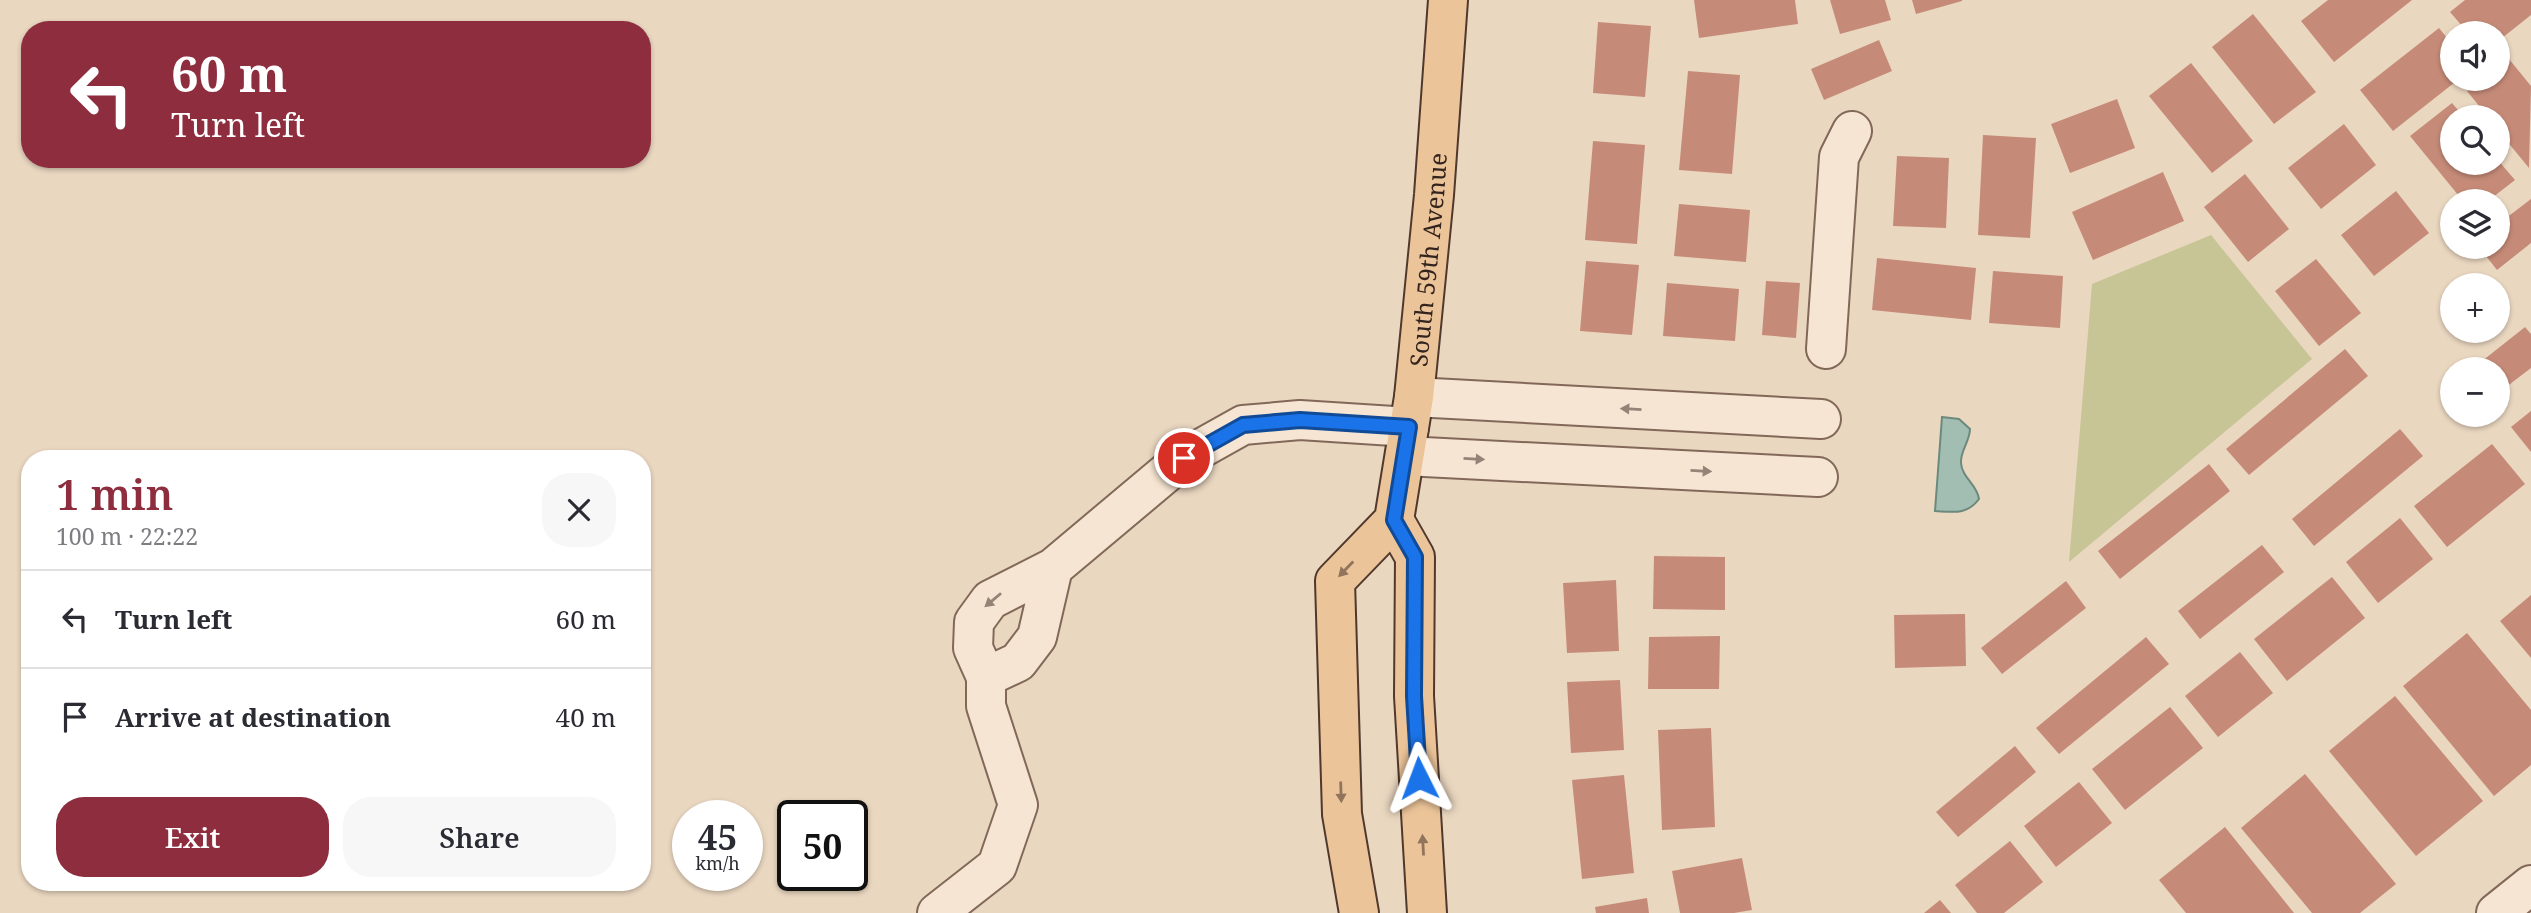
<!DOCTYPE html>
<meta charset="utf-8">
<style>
:root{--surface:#fff;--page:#f7f7f7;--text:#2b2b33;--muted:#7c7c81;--line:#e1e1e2;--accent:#8d2d3e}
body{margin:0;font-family:"Noto Serif",serif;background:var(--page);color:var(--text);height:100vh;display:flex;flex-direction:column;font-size:26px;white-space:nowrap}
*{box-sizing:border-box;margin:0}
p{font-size:23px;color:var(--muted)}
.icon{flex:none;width:38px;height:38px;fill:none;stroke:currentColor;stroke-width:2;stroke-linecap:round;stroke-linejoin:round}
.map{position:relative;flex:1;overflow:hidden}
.drawer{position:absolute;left:21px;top:450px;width:630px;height:441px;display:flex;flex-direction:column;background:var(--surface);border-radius:28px;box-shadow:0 2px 5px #0004}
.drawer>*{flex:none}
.guide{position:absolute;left:21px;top:21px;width:630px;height:147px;border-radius:28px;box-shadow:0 2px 5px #0004;background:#8d2d3e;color:#fff;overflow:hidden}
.buttons{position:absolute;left:2440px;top:21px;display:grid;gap:14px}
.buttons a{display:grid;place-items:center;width:70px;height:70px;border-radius:50%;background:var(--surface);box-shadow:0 2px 5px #0004;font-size:35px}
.speed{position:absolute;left:672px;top:800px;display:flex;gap:14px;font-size:35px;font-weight:700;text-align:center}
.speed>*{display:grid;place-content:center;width:91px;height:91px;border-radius:50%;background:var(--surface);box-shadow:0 2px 5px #0004;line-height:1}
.speed small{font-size:18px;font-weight:400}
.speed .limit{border:4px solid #111;border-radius:10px;background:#fff;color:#111}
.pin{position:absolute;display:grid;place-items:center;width:60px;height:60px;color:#fff;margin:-30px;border:4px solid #fff;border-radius:50%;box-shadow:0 2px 7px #0007}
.me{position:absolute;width:77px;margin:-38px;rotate:357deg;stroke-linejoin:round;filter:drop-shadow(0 0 5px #0008)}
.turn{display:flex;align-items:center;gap:24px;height:147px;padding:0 35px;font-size:32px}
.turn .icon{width:91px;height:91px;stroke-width:2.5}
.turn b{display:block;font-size:49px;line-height:60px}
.round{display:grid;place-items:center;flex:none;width:74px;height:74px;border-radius:28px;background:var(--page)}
.headline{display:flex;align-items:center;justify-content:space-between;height:119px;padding:0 35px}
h1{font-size:42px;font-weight:600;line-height:52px;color:var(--accent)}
.button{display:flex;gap:14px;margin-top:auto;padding:14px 35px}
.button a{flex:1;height:80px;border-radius:28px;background:var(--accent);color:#fff;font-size:28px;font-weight:600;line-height:80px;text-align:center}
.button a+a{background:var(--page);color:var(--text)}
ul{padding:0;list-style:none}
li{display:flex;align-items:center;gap:21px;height:98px;padding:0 35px;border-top:2px solid var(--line)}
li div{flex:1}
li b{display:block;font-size:26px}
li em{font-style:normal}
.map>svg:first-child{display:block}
.green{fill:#c7c595}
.water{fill:#a2bdb1;stroke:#6b8a7d;stroke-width:2}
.building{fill:#c68b78}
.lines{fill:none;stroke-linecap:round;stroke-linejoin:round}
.minor-casing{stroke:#826859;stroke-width:42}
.major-casing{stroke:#50382d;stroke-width:42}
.minor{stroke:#f6e5d2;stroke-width:38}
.major{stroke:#ecc499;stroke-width:38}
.oneway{fill:#948478}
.oneway2{fill:#90745b}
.route-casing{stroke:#114b97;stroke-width:18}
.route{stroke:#1a73e8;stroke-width:12}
.labels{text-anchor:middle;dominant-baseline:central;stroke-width:7;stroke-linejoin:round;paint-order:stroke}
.street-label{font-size:24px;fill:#33241d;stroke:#f2e2cf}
</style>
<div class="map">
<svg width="2531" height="913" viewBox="0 0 2531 913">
<rect width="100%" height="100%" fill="#ead7c0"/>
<path class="green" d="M2211 235 2312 359 2069 562 2092 284Z"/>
<path class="water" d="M1942 417 1959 419 1970 429C1970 441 1960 451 1961 463 1962 478 1977 484 1979 499 1967 515 1954 512 1935 511Z"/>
<path class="building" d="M1694 0H1795L1798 24 1699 38Z
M1830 0H1885L1891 20 1840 34Z
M1912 0H1962V1L1916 14Z
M2328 0H2412L2334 62 2301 21Z
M2465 0H2531V15L2497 42V33H2468L2450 12Z
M2253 14 2316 92 2274 124 2212 47Z
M1598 22 1651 26 1645 97 1593 93Z
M2439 28 2452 44V79H2459L2393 131 2360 90Z
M1879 40 1892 71 1824 100 1811 69Z
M2509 59 2531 86 2529 168 2497 129V117H2488L2467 91 2483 79H2497V68Z
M2191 63 2253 141 2212 173 2149 96Z
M1688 71 1740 75 1732 174 1679 170Z
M2117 99 2135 148 2070 173 2051 124Z
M2452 103 2464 117H2452V163H2497V159L2515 180 2488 201H2463L2410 136Z
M2344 124 2376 165 2321 209 2288 168Z
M1983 135 2036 138 2030 238 1978 235Z
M1593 141 1645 145 1637 244 1585 240Z
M1897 156 1949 158 1946 228 1893 226Z
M2163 172 2184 221 2093 260 2072 212Z
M2245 174 2289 229 2248 262 2204 207Z
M2396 191 2429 233 2374 276 2341 235Z
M2531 199V243L2497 270 2479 247H2497V225Z
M1679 204 1750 210 1746 262 1674 256Z
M1877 258 1976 268 1971 320 1872 310Z
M2316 259 2361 313 2319 346 2275 291Z
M1586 261 1639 265 1632 335 1580 331Z
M1993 271 2063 276 2060 328 1989 323Z
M1766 281 1800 283 1796 338 1762 335Z
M1667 283 1739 289 1735 341 1663 336Z
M2525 327 2531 334V368L2497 394V369H2472Z
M2345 349 2368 376 2249 475 2226 449Z
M2531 411V452L2511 427Z
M2400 429 2423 456 2314 546 2292 519Z
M2492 444 2525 484 2447 547 2414 506Z
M2209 464 2230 491 2120 579 2098 551Z
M2400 518 2433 559 2378 603 2346 562Z
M2262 545 2284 572 2200 639 2178 611Z
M1654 556 1725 557V610L1653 609Z
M2332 577 2365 618 2287 681 2254 639Z
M1616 580 1619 651 1567 653 1563 583Z
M2066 581 2086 608 2002 674 1981 648Z
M2531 595V658L2500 621Z
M1965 614 1966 666 1895 668 1894 615Z
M2467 633 2531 710V765L2494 796 2403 686Z
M1720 636 1719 689H1648L1649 637Z
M2146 637 2169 664 2059 754 2036 728Z
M2240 652 2273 693 2218 737 2185 696Z
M1620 680 1624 750 1571 753 1567 682Z
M2395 696 2483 801 2416 856 2329 751Z
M2170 707 2203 748 2125 810 2092 769Z
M1711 728 1715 827 1662 830 1658 730Z
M2015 746 2036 772 1958 837 1936 812Z
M2305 774 2396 884 2360 913H2312L2241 828Z
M1624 775 1634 873 1582 879 1572 780Z
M2079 782 2112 823 2056 867 2024 826Z
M2225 827 2294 913H2186L2159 880Z
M2010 841 2043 882 2004 913H1977L1955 885Z
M1742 858 1752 910 1734 913H1680L1672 871Z
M1647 898 1649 913H1596L1595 907Z
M1940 900 1951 913H1924Z"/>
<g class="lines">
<defs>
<path id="minor" d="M1826 349 1839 157 1852 131
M1414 397 1821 419
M1405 456 1818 477
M986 677 1018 662 1037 637 1053 568
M937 913 997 866 1018 805 986 706V677L973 648 974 622 990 600 1053 568 1184 458 1243 425 1300 420 1409 427
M2496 913 2531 885"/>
<g id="major">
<path d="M1394 520 1415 557 1414 696 1427 913"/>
<path id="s1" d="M1359 913 1342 814 1335 581 1394 520 1414 397 1434 195 1448 0"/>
</g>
</defs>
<use href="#minor" class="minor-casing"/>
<use href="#major" class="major-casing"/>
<use href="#minor" class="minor"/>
<use href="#major" class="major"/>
</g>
<defs><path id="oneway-solid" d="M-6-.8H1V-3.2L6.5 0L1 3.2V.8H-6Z" transform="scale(1.75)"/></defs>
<g class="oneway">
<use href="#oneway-solid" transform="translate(1631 409) rotate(-177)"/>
<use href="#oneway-solid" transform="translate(1474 459) rotate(3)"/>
<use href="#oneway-solid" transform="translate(1701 471) rotate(3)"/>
<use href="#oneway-solid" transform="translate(993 600) rotate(140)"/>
</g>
<g class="oneway2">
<use href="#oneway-solid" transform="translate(1346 569) rotate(134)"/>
<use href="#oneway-solid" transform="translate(1341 792) rotate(88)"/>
<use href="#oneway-solid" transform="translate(1423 845) rotate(-93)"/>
</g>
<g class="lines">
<defs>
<path id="route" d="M1184 458 1243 425 1300 420 1409 427 1394 520 1415 557 1414 696 1419 778"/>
</defs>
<use href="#route" class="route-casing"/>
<use href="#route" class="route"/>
</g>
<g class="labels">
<g class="street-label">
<text stroke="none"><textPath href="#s1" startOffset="681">South 59th Avenue</textPath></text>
</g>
</g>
</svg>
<div class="buttons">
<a><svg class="icon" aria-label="sound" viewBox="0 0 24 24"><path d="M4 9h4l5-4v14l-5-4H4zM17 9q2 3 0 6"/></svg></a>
<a><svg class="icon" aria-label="search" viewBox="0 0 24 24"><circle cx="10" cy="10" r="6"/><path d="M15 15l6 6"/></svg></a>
<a><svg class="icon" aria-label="layers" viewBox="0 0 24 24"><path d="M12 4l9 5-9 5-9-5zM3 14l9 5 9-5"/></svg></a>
<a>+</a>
<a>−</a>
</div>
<div class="speed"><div>45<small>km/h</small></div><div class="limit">50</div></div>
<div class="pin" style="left:1184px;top:458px;background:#d93025"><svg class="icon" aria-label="arrive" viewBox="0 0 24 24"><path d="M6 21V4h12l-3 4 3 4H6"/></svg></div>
<svg class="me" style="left:1419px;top:778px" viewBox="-20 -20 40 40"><path d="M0-17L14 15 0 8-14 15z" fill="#1a73e8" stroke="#fff" stroke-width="4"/></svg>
<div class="guide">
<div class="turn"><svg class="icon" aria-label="left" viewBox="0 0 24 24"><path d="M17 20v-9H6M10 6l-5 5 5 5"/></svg><div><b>60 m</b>Turn left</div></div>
</div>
<section class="drawer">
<div class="headline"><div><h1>1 min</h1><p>100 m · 22:22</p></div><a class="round"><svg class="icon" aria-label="close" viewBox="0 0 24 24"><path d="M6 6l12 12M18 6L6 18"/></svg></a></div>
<ul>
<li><svg class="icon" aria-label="left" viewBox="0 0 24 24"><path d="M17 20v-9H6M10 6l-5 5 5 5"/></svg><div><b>Turn left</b></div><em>60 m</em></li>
<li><svg class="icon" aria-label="arrive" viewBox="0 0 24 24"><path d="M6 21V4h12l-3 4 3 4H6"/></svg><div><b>Arrive at destination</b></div><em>40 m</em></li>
</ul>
<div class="button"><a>Exit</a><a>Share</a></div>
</section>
</div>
